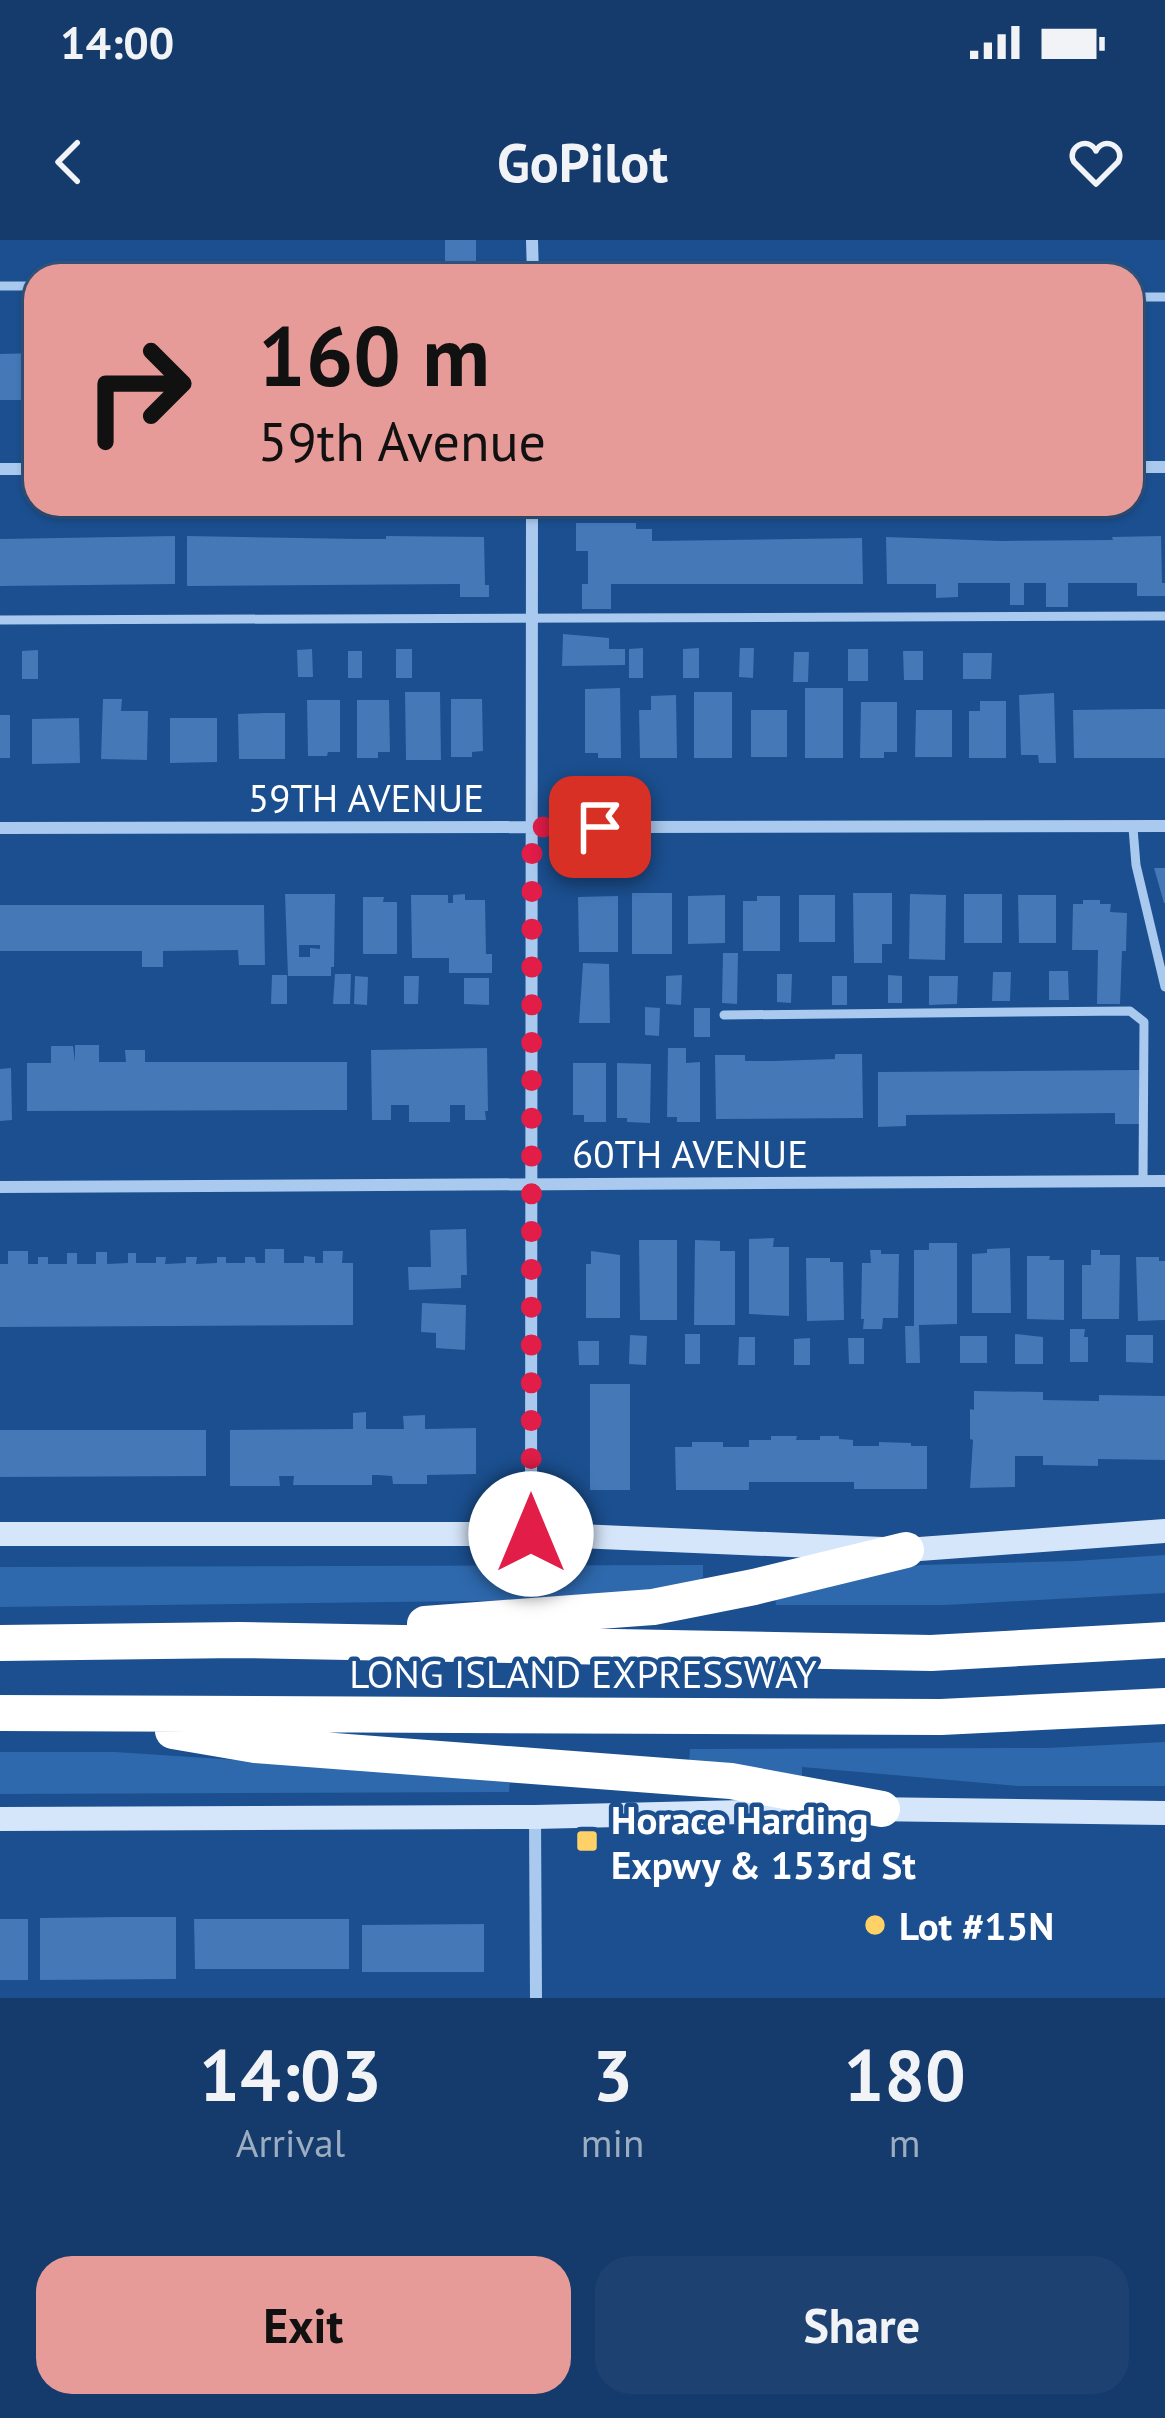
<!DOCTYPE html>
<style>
:root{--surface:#143b6b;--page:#1d4271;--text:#f1f3f6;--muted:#9dadc1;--line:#33557e;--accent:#e69b98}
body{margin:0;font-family:"PT Sans",sans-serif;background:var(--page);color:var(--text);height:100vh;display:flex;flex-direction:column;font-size:45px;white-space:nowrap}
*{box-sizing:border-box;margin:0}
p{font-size:39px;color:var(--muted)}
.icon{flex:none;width:66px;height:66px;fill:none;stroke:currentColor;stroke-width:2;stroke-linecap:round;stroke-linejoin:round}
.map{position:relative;height:1758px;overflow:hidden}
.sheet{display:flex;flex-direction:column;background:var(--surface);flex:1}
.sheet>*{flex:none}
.hud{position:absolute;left:24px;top:24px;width:1119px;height:252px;border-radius:36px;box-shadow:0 3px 9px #0004,0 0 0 3px var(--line);background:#e69b98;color:#111;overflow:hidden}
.pin{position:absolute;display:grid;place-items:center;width:102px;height:102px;color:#fff;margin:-51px;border-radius:24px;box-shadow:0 6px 18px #0006}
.me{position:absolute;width:132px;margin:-66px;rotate:0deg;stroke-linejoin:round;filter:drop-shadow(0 0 9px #0008)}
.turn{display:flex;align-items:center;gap:42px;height:252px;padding:0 36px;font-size:54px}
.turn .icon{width:156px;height:156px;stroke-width:2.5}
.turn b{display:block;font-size:84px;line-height:102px}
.eta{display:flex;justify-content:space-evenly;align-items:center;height:204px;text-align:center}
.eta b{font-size:72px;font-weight:800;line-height:84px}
.action{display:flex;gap:24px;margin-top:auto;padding:24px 36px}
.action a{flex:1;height:138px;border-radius:36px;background:var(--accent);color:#111;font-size:48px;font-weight:800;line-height:138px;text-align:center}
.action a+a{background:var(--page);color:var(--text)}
.status{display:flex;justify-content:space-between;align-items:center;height:84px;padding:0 60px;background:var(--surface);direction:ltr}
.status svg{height:33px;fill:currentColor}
header{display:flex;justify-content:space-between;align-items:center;height:156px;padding:0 36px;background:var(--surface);font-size:54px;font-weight:800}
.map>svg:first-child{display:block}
.green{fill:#2e69ad}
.building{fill:#4478b7;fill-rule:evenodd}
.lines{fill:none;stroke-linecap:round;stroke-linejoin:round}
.lane{stroke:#a9c9ee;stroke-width:9}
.street{stroke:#a9c9ee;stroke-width:12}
.secondary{stroke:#d6e6fa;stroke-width:24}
.highway{stroke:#fff;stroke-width:36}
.route{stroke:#e11d48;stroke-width:21;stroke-dasharray:0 37.8}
.poi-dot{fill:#ffd166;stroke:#1b4f8f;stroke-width:4.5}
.labels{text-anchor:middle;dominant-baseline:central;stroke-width:9;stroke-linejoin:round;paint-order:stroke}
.street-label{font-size:39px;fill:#fff;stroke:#1b4f8f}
.poi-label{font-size:39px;font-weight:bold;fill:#fff;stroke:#1b4f8f;text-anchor:start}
</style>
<div class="status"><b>14:00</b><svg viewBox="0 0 49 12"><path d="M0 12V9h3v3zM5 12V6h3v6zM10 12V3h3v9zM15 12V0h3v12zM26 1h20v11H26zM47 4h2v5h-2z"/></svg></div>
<header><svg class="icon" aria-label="back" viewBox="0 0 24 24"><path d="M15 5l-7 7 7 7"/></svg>GoPilot<svg class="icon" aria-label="heart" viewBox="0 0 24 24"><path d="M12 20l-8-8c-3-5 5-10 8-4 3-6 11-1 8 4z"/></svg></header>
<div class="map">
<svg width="1165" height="1758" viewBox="0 0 1165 1758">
<rect width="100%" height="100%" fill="#1b4f8f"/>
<path class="green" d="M1165 1315V1353L946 1365H776L775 1356 920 1325 1075 1321Z
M703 1325V1337L691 1347 616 1359 0 1367V1327Z
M1165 1502V1546H1019L802 1527V1536L689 1524 690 1509 1047 1508Z
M0 1512H115L510 1538 509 1552 0 1554Z"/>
<path class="building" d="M445 0H476V23H445Z
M1076 26H1105L1107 36H1076Z
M36 113V160H0V114Z
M576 283H636V289H652V301L862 298 863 344H611V369H582V344H588V311H576Z
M175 296V344L0 346V299Z
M187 296 361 299H386V296L484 297 485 345H489V357H460V344L187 346Z
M1161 296 1162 343H1165V356H1137V343H1068V367H1046V343H1024V365H1010V343H958V357L936 358V344H887L886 297 1002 301 1113 300 1112 297Z
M563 394 609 398V409H625V425L562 426Z
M643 408V438H629V409Z
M699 408V438H683V409Z
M740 408H754L753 438 739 437Z
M312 409 313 437H298L297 410Z
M396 409H412V438H396Z
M848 409H868V441H848Z
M38 410V439H22V411Z
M348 411H362V438H348Z
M903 411H923V440H904Z
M794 412H809L808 442H793Z
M963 413H992L991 439H963Z
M620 448 621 518H598V513H585V449Z
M805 448H843V518H805Z
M405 452H440L441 520H406Z
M694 452H732V518H694Z
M1054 453 1056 523H1039L1038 515H1021L1019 455Z
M676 455 677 518H640L639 470H651V456Z
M103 459H122L121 471H148L147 520 101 519Z
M451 459H482L483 511 472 512V517H451Z
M307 460H340V512H328L327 516H308Z
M357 460H389L390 512H378V518H357Z
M980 461H1006V518H969V471H980Z
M861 462H897V512H884V518H860Z
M1148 469H1165V518H1074L1073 470Z
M751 470H787V517H751Z
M916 470H952V517H915Z
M264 473H285V519H239L238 474Z
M0 475H10V518H0Z
M79 478 80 523 32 524V479Z
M170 478H217V522L170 523Z
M1154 628H1165V663H1164Z
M632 653H672V714H632Z
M853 653H892V704H882V723H854Z
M285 654H335L334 727H331V736H288ZM299 705H320V709L310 708V717H299Z
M465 654V660H485L486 714H492V733H449V718H412L411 655H448V663H453V655Z
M910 654 946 655 945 720 909 719Z
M964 654H1002V703H964Z
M725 655V703L688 704V656Z
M799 655H835V702H799Z
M1018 655H1056V703H1019Z
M618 656V712H579L578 657Z
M757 656H780V711H743V661H757Z
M363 657H384L383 662H397V714H363Z
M1083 660H1100V664H1111L1110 672 1127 673 1126 711H1122L1120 764H1097L1098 710H1072L1073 664H1083Z
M0 665H264L265 725H239L238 710 163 711V727H142V711H0Z
M723 713H738L737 764 722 763Z
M583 723 609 724 610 783H579Z
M1049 731H1068L1069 760H1049Z
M993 732H1011L1010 761H992Z
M335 734H351L350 764H333Z
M777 734H792L791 763 777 762Z
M272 735H287V764H271Z
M682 735 681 765 666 764V736Z
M888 735 902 736V763H888Z
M355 736 368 737 367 765 354 764Z
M404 736H419L418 764H404Z
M832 736H847V765H832Z
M929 736H958L957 764 929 765Z
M464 738H489V765L464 764Z
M645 767 660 768 659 796 645 795Z
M694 768H710V797H694Z
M75 805H99V822H126L125 810H145V822H347V870L27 871V823H51V806H73L75 822Z
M487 808 488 871H485L486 880H465V865H450V882H409V865H391V880H372L371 810Z
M668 808H686V823L700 822V882H677V877H667Z
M835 814H862L863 878 716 879 715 815H745V821H774L835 819Z
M573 823H606V882H584V875H573Z
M617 823 651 824 650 883 627 882V878H617Z
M11 828 12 880 0 881V829Z
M1139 830V884H1115V873L906 875V886L878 887V832Z
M466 989 467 1035H461V1048L409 1050 408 1027H431L430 990Z
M774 998 773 1007H789V1076L749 1074V999Z
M639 1000H677V1080H640Z
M695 1000 720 1001V1011H735V1085H694Z
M929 1003H957V1084L919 1085 920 1123H906L905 1086H914V1010H929Z
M1010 1008 1011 1073H972V1014L987 1013V1009Z
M265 1009H284V1023H304V1016L315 1017V1023H323V1011H343L342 1023H353V1085L0 1087V1024H8V1011H28V1024H38V1017H48V1024H67V1013H77V1024H96V1012H107V1024L128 1023V1013H136V1023H156V1017H166L165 1024 186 1023V1017H197L196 1024 217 1023V1017H226V1023H245V1017H255L256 1023H265Z
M870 1010H881V1014H899L898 1078H883L882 1089H863L864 1079H861L862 1023H871Z
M1091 1010H1100V1015H1120L1119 1079H1082V1025H1091Z
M591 1011 620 1015V1078H586V1024H591Z
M1027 1016H1050L1049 1020H1064V1080L1027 1079Z
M1136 1017H1159V1021H1165V1080L1138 1081Z
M806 1018H830V1022H843L844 1080 807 1081Z
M422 1063 466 1065 465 1110 436 1108V1093L421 1092Z
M1070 1089H1085L1084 1097H1088V1122H1070Z
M685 1094H700V1124H685Z
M1015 1094 1043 1097V1124H1015Z
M630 1095 647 1096 646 1125 629 1124Z
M1126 1095H1153V1123L1126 1122Z
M960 1096H987V1123H960Z
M739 1097H755V1125H738Z
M810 1098V1125H794V1099Z
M848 1098H864V1124H849Z
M578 1101H599V1125H579Z
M590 1144H630V1250H590Z
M974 1151 1043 1152V1160L1099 1161V1155L1165 1156V1220L1098 1219V1226L1043 1225V1216H1015V1247L970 1248 973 1200 970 1199V1169L974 1170Z
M366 1172V1189H404L403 1176 425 1175V1189L476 1188V1234L427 1235V1244H393L392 1236 378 1235H372V1245H293L294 1236H279L280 1246H230V1190L353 1189V1173Z
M0 1190H206V1236L0 1237Z
M771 1196H797L796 1200H820V1196H839V1199L853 1200V1206H879V1202L911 1203V1206H927V1249H854V1242H749V1250H676L675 1207H692V1202H723V1207H749V1200H771Z
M124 1677H176V1739L40 1740V1678Z
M0 1679H28V1740H0Z
M194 1679H349V1729H195Z
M484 1684V1732H362V1685Z"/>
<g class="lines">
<path class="lane" d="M0 46H36
M1131 57H1165
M0 380 1165 376
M1133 588 1136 625 1165 747
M724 775 1130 771 1144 782 1143 941"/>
<path class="street" d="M532 0 533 36
M1131 227H1165
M0 229H36
M0 588 1165 586
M0 947 1165 941
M531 1294 532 264
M535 1577 536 1758"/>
<path class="secondary" d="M0 1294H531L906 1310 1165 1291
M866 1569 1165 1573
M0 1579 535 1577 826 1570"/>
<path class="highway" d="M425 1384 653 1367 754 1347 906 1310
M0 1403 239 1400 931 1413 1165 1400
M0 1473 941 1477 1165 1466
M173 1491 255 1505 731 1541 882 1569"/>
</g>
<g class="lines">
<path class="route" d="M531 1294 532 587H600"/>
</g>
<g class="poi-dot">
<rect x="575" y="1589" width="24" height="24" rx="6"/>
<circle cx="875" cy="1685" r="12"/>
</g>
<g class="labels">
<g class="street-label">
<text x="366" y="557">59TH AVENUE</text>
<text x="690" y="913">60TH AVENUE</text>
<text x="583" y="1433">LONG ISLAND EXPRESSWAY</text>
</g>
<g class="poi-label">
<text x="611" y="1579">Horace Harding<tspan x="611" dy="45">Expwy &amp; 153rd St</tspan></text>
<text x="899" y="1685">Lot #15N</text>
</g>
</g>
</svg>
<div class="pin" style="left:600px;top:587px;background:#d93025"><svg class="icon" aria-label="arrive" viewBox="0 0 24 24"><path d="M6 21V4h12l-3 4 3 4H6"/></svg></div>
<svg class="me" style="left:531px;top:1294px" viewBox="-20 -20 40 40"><circle r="19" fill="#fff"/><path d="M0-13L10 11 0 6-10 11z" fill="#e11d48"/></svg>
<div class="hud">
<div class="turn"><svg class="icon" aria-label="right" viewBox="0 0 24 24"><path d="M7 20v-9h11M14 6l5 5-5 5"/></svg><div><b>160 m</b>59th Avenue</div></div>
</div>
</div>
<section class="sheet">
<div class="eta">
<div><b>14:03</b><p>Arrival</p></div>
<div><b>3</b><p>min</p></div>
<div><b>180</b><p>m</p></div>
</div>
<div class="action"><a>Exit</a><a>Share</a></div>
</section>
